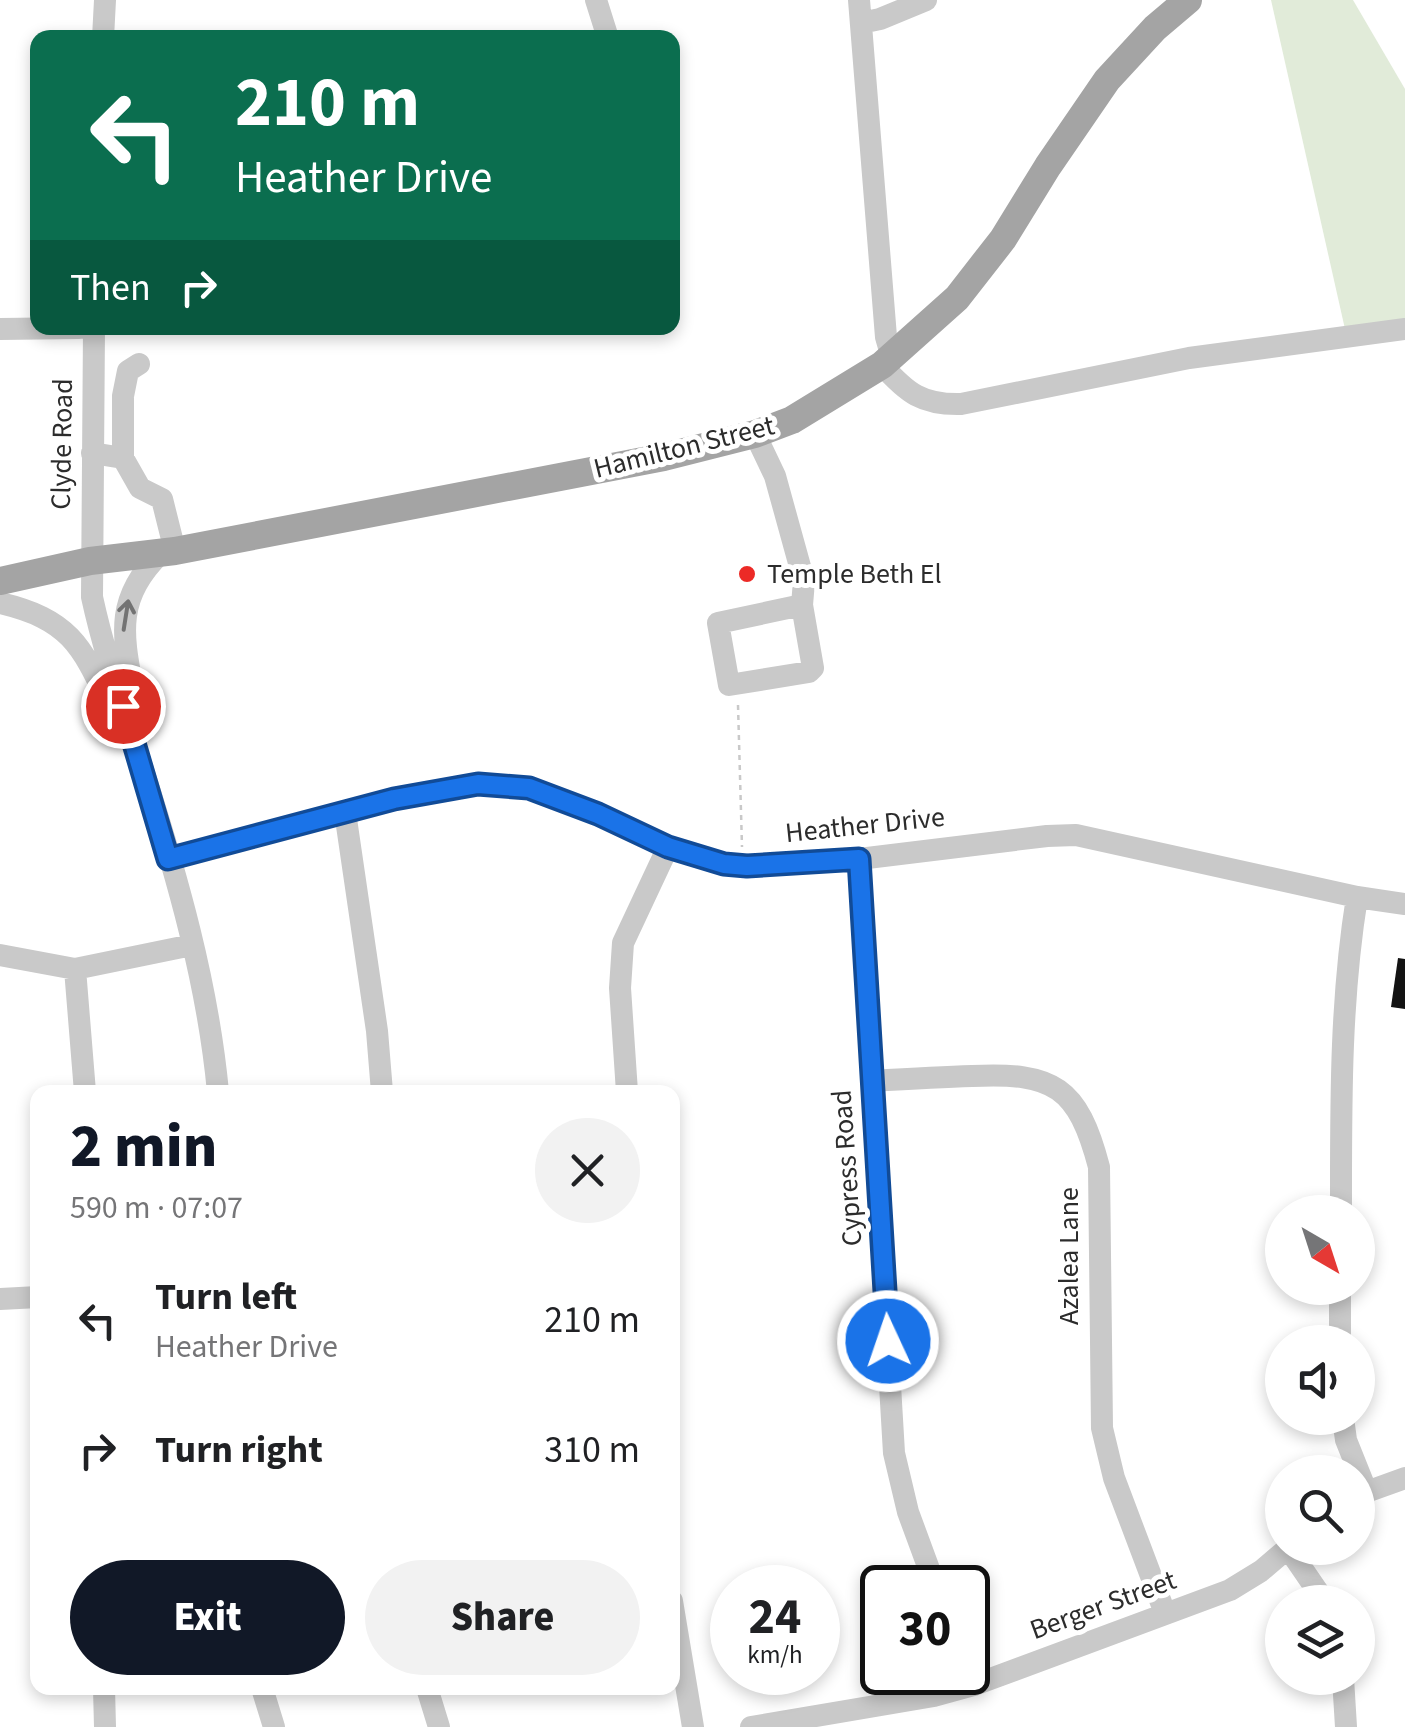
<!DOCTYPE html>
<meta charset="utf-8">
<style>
:root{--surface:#fff;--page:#f2f2f2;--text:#202124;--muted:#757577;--accent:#111827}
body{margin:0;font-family:"Source Sans 3",sans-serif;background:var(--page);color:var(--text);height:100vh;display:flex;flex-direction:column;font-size:38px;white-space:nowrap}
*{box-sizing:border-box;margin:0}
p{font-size:32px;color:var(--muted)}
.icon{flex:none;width:55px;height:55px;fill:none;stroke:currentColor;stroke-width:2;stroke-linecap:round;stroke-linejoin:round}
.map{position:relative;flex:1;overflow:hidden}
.drawer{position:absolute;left:30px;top:1085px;width:650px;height:610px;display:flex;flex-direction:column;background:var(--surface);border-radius:20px;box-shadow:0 5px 15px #0003}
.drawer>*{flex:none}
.hud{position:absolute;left:30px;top:30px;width:650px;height:305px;border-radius:20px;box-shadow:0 5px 15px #0003;background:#0b6e4f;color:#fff;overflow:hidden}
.needle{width:65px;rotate:141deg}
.fabs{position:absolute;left:1265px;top:1195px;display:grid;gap:20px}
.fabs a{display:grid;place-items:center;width:110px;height:110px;border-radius:50%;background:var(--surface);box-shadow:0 5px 15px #0003;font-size:50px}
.speed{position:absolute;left:710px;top:1565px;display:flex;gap:20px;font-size:50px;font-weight:700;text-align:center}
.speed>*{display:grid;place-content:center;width:130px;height:130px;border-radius:50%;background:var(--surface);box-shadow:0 5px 15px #0003;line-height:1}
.speed small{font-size:25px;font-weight:400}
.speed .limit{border:5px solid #111;border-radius:15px;background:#fff;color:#111}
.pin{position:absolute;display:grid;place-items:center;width:85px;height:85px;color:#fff;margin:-42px;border:5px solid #fff;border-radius:50%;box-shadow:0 2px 10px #0007}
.me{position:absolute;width:110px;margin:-55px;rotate:357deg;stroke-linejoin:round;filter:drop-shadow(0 0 8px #0008)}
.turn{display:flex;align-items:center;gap:35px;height:210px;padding:0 40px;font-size:45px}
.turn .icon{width:130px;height:130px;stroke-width:2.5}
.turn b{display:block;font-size:70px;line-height:85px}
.then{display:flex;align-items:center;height:95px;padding:0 40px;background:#0003;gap:20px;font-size:38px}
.round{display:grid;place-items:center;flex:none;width:105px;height:105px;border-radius:52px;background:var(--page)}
.summary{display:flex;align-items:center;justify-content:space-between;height:170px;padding:0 40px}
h1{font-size:60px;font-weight:800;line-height:75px;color:var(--accent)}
.primary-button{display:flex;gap:20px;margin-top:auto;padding:20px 40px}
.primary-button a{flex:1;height:115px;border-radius:60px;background:var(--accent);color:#fff;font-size:40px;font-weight:800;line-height:115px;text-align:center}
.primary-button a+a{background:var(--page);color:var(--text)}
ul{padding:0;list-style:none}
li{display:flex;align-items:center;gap:30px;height:130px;padding:0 40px}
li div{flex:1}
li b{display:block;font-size:38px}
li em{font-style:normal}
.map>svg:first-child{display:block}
.green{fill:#e1ebd9}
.building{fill:#131313}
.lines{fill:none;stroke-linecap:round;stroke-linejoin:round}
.path{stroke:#c9c9c9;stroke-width:2.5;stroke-dasharray:5 5;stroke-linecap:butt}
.minor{stroke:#c9c9c9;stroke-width:22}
.major{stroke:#a4a4a4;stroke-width:28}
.oneway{stroke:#737373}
.route-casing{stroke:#114b97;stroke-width:25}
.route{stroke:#1a73e8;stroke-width:18}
.poi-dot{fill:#ec2a26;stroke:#fff;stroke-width:4}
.labels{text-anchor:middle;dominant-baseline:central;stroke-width:10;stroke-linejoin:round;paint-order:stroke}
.street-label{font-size:28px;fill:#2c2c2c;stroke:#fff}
.poi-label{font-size:28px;fill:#2c2c2c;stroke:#fff;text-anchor:start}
</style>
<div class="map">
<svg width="1405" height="1727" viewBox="0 0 1405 1727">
<rect width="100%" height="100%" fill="#fff"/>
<path class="green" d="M1271 0H1353L1405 89V333L1347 338Z"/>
<path class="building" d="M1398 958 1405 959V1009L1391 1007Z"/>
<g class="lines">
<path class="path" d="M738 705 742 847"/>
<path class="minor" d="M596 0 608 38
M859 0 886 337 892 358
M861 23 880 19 926 0
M103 38 105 0
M94 328 92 597C105 657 126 715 144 773 177 876 208 984 218 1092
M0 329 79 328
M882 365C907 393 922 405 961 404L1189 358 1405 329
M755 434 775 476 804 581 802 605 813 668 809 672 729 685 718 623 802 605
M92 453 123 458 140 488 162 499 175 551
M123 458V396L128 371 139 364
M0 603C72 620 82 647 112 710
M136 708C126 645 109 604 160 554
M345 812 377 1031 382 1092
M168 859 394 799 478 784 529 789 599 815 668 847 724 864 747 866 859 859 1047 836 1076 835 1357 897 1405 904
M859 859 894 1453 908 1512 936 1588
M0 955 75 969 192 945
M75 969 85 1092
M871 1081C905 1079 939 1077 972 1076 1054 1072 1078 1087 1099 1167L1102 1428 1114 1478 1165 1613
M627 1092 620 988 623 943 668 847
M1341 1212C1341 1106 1340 1002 1357 897
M0 1299 38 1297
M1340 1342V1288
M1343 1418 1346 1440 1366 1490
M1358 1495 1405 1478
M1288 1548 1325 1602
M672 1601 693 1727
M1343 1678 1346 1727
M104 1688 105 1727
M262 1688 274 1727
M427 1688 439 1727
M751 1727 934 1696 974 1685 1230 1590 1261 1571 1288 1548"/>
<path class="major" d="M0 581 90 561 175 551 664 457 755 434 792 420 882 365 957 298 1003 239 1048 166 1107 80 1155 28 1188 0"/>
</g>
<defs><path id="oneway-shaft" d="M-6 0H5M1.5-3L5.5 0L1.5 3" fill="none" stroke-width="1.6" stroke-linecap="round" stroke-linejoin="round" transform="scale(2.5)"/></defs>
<use class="oneway" href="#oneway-shaft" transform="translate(126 615) rotate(-81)"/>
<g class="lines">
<defs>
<path id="route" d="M123 706 168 859 394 799 478 784 529 788 598 814 668 847 724 864 747 866 859 859 888 1341"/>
</defs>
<use href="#route" class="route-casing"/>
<use href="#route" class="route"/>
</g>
<circle class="poi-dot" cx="747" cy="574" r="10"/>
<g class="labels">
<g class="street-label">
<text transform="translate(62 444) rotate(-89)">Clyde Road</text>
<text transform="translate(684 447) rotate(-14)">Hamilton Street</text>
<text transform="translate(865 825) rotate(-6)">Heather Drive</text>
<text transform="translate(847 1168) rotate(-94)">Cypress Road</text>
<text transform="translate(1069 1256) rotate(-90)">Azalea Lane</text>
<text transform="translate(1103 1605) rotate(-20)">Berger Street</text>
</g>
<g class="poi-label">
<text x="767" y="574">Temple Beth El</text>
</g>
</g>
</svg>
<div class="fabs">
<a><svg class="needle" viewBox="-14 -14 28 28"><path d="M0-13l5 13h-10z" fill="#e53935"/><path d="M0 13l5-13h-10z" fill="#757577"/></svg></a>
<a><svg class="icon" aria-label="sound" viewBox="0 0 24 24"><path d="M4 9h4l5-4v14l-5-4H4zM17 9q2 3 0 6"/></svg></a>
<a><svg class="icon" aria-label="search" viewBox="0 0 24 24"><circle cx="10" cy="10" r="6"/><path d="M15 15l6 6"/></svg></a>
<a><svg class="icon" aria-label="layers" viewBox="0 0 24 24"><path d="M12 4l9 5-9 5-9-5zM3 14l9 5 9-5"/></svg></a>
</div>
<div class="speed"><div>24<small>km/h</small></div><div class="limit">30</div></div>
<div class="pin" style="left:123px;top:706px;background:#d93025"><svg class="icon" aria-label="arrive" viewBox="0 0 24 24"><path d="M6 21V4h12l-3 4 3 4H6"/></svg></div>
<svg class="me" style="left:888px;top:1341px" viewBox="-20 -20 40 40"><circle r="17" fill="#1a73e8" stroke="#fff" stroke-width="3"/><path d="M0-11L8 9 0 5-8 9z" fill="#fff"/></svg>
<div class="hud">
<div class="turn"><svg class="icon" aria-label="left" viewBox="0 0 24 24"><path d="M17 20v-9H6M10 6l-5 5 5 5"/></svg><div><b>210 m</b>Heather Drive</div></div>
<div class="then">Then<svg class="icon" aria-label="right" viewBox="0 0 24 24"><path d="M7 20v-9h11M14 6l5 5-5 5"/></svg></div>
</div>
<section class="drawer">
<div class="summary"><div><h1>2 min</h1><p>590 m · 07:07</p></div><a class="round"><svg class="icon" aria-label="close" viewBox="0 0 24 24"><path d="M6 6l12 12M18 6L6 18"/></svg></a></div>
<ul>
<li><svg class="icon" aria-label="left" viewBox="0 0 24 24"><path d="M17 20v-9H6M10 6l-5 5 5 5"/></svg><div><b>Turn left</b><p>Heather Drive</p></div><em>210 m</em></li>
<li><svg class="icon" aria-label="right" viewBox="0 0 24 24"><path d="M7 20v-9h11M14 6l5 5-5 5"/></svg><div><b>Turn right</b></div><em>310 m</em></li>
</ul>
<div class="primary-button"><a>Exit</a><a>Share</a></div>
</section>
</div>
